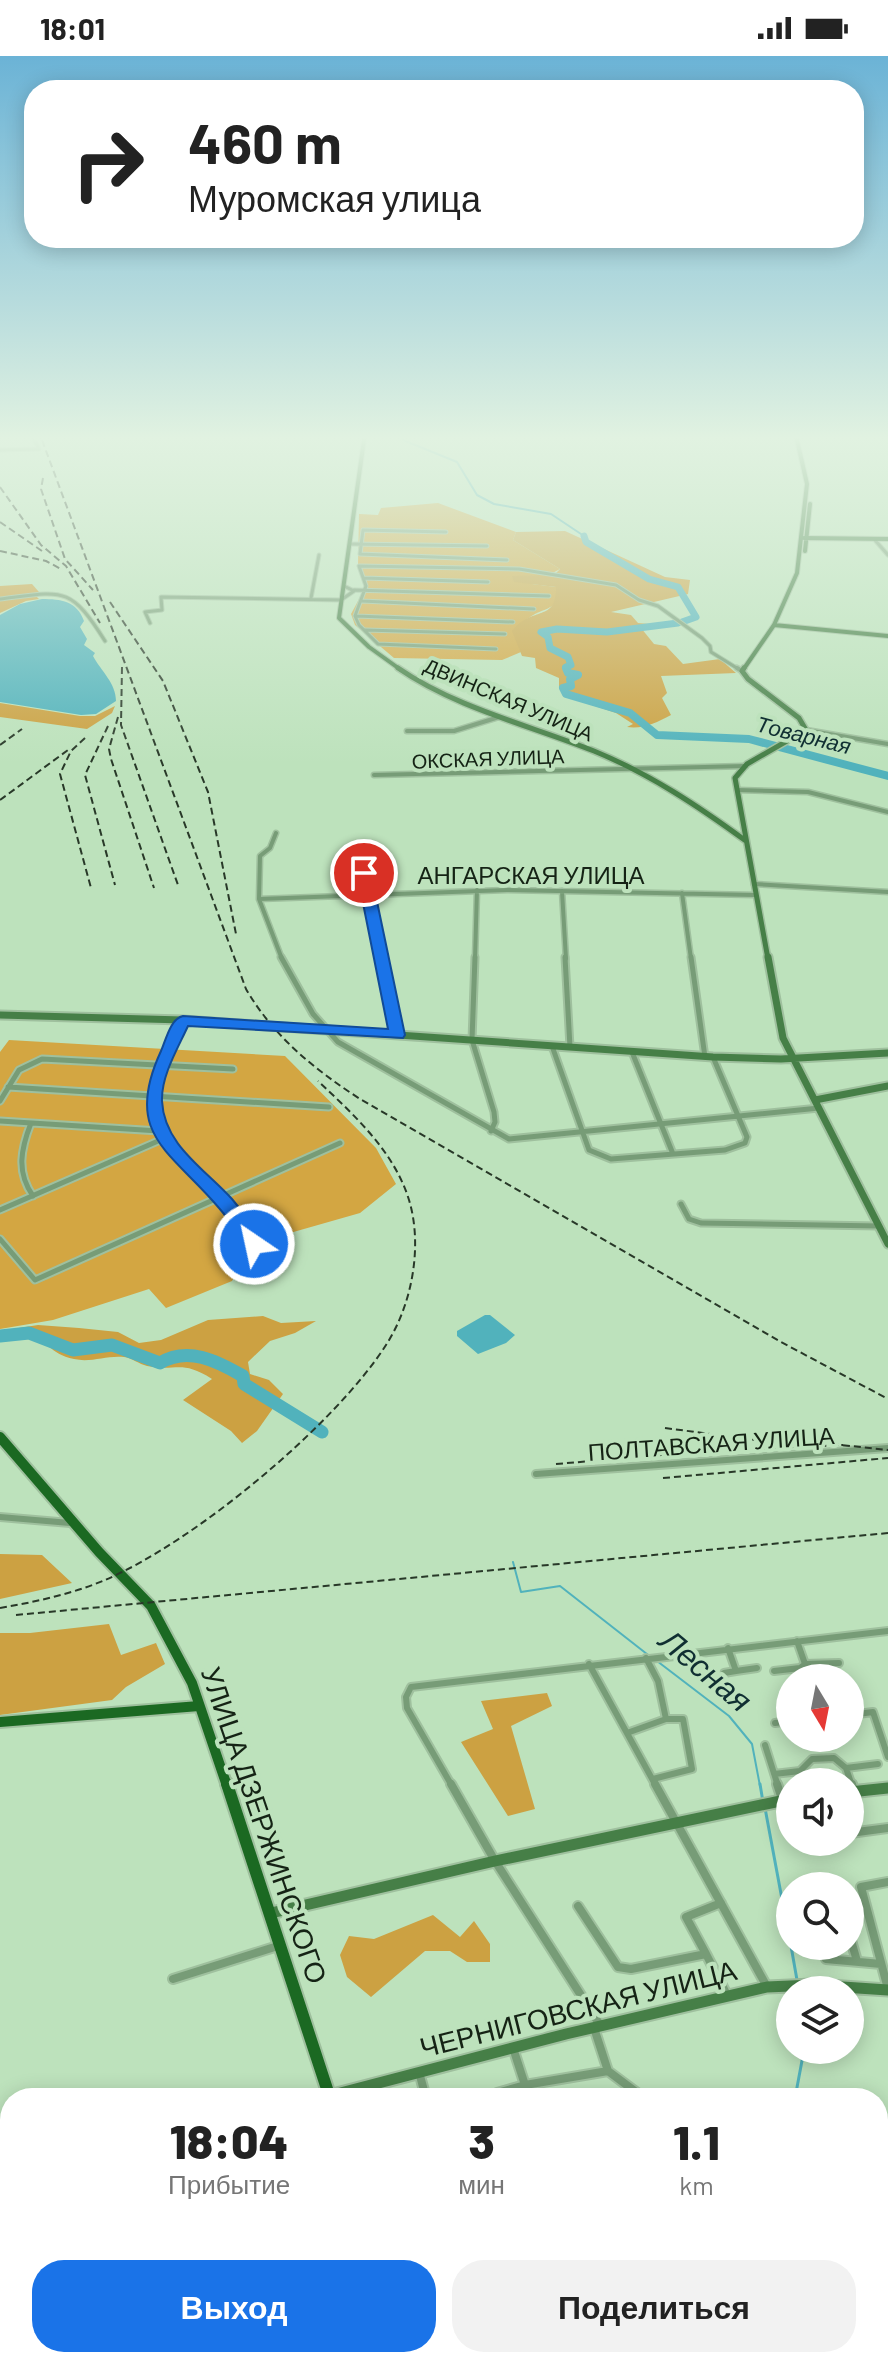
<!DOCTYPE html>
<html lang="ru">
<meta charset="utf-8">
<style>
:root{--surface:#fff;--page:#f2f2f2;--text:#222;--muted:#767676;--accent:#1a73e8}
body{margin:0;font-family:Barlow,sans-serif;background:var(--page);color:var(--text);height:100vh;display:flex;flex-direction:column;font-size:30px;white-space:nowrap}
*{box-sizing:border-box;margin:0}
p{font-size:26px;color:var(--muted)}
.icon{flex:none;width:44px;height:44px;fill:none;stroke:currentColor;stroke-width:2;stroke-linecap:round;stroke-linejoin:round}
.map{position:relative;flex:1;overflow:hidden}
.panel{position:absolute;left:0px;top:2032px;width:888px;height:280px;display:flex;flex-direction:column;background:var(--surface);border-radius:32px 32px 0 0;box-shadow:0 4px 20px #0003}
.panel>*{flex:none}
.top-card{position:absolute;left:24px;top:24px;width:840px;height:168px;border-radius:32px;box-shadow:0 4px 20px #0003;background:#fff;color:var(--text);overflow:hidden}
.needle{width:52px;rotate:170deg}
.fabs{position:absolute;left:776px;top:1608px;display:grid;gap:16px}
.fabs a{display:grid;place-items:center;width:88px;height:88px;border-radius:50%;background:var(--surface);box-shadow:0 4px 20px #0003;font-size:40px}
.pin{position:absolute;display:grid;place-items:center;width:68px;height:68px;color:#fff;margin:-34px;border:4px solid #fff;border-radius:50%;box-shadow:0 2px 8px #0007}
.me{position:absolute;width:88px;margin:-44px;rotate:326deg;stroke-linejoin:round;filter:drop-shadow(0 0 6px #0008)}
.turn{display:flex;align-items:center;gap:28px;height:168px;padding:0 32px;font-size:36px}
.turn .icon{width:104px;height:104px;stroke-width:2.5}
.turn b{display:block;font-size:56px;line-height:68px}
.eta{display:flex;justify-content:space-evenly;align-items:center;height:136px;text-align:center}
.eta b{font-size:48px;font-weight:800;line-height:56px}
.button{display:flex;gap:16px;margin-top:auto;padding:16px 32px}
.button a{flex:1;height:92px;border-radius:32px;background:var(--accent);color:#fff;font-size:32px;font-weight:800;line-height:92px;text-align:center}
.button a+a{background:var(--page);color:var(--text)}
.status{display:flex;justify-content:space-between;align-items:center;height:56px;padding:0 40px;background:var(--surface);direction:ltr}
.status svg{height:22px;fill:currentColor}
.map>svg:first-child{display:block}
.green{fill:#d3a642}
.forest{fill:#cca142}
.water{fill:#51b2bc}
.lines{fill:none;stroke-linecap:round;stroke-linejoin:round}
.stream-far1{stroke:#51b2bc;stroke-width:2}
.stream{stroke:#51b2bc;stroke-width:3}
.river-far2{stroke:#51b2bc;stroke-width:7}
.river-far1{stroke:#51b2bc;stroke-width:8}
.river{stroke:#51b2bc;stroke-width:13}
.street-far4-casing{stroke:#9fc09e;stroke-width:5}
.street-far3-casing{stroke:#9fc09e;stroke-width:7}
.street-far2-casing{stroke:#9fc09e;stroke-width:9}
.street-far1-casing{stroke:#9fc09e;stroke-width:10}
.street-casing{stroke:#9fc09e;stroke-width:12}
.secondary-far3-casing{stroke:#9fc09e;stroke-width:6}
.secondary-far2-casing{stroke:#9fc09e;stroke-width:8}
.secondary-far1-casing{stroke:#9fc09e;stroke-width:11}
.secondary-casing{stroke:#9fc09e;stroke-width:15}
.primary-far1-casing{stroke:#9fc09e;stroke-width:14}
.primary-casing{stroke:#9fc09e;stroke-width:16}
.street-far4{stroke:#779c77;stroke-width:3}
.street-far3{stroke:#779c77;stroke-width:4}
.street-far2{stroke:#779c77;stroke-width:5}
.street-far1{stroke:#779c77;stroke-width:6}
.street{stroke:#779c77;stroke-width:8}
.secondary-far3{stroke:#467f47;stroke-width:4}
.secondary-far2{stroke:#467f47;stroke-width:5}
.secondary-far1{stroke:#467f47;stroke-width:7}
.secondary{stroke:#467f47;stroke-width:11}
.primary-far1{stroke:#1b6922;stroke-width:10}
.primary{stroke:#1b6922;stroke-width:12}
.rail{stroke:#283828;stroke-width:2;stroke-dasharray:7 4;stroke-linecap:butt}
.route{fill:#1a73e8;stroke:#114b97;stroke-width:2}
.labels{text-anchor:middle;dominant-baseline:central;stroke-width:8;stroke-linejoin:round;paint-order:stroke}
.far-street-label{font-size:20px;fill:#152315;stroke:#bde2bc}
.far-water-label{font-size:22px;font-style:italic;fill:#102f32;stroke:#bde2bc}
.street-label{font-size:24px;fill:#152315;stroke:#bde2bc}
.near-street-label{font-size:28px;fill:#152315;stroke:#bde2bc}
.near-water-label{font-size:32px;font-style:italic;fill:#102f32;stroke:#bde2bc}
</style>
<div class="status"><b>18:01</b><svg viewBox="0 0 49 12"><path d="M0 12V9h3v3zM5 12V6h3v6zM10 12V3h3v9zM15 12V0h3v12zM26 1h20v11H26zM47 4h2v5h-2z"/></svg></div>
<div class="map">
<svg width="888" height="2312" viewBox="0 0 888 2312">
<rect width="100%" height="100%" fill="#bde2bc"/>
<path class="green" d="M438 447 516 476 513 484 560 513 532 528 556 531C558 553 551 550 535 558 527 562 519 570 513 575L521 596 502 604 394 602 355 569 351 558 365 532 358 509 359 458 378 459 381 452Z
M9 984 285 1000 376 1092 396 1128 360 1157 251 1188 232 1225 166 1252 149 1233 53 1264 0 1273V996Z"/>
<path class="forest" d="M565 475 665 521 690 524 688 538 611 556 631 559 638 567 661 569 641 572 654 588 666 590 683 608 720 603 736 617 661 620 667 637 662 642 671 659C656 667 644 673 627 671L633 668 616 657 580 645 559 631V622L536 612 535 602 522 600 512 575C533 549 556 567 556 531L514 526 512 520 554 519 560 513 513 484 516 476Z
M32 528 39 536 34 538 39 543 26 545 0 557V530Z
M0 647 80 660H95L115 650 112 657 87 673 0 661Z
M263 1260 281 1267 316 1265 295 1277 270 1285 248 1306 250 1318 269 1324 283 1338 257 1375 242 1387 231 1375 183 1344 212 1323C181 1303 177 1316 147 1310 139 1308 132 1302 124 1301 107 1299 91 1307 74 1303 42 1297 49 1271 0 1286V1275L38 1269 79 1272 118 1276 139 1287 161 1284 208 1264Z
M0 1498 42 1499 72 1527 0 1543Z
M109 1568 121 1599 156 1587 165 1608 126 1631 112 1644 0 1659V1577H30Z
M547 1637 552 1650 511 1670 535 1753 508 1760 461 1686 493 1673 481 1645Z
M433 1859 460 1881 474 1865 490 1888V1906H467L450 1895H425L371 1941 347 1921 340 1899 349 1880 374 1883Z"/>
<path class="water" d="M42 543C61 543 77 545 84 565L80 571 87 583 84 589 95 597 93 600C101 615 116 627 116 645L96 658 81 659 0 646V559L20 548Z
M485 1259H490L515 1279 506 1287 478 1298 457 1280V1275Z"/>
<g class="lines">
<path class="stream-far1" d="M403 384 457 406 477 439 494 448 551 458 584 480
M513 1506 521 1536 560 1530 652 1602
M657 1605 729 1660 752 1688 760 1730"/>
<path class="stream" d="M760 1728 763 1746
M765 1752 790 1886
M791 1890 797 1924
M795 2042 804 1994
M587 2312 598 2302"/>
<path class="river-far2" d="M584 480 586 486 649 523 678 531 696 561 682 566
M567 614 566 611 571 609 568 601 550 592 548 581 541 576 557 573 607 576 678 567"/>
<path class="river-far1" d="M566 612 568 617 578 619 570 623 571 630 563 632 566 638 630 657 657 679 749 683 888 720"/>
<path class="river" d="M0 1280 29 1277 73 1294 112 1289 160 1307C188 1290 217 1305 243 1320L244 1328 322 1376"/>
<defs>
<path id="street-far4" d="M0 394 39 393 34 384
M446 476 363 474 360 498 507 504
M874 483 888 499
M351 488 487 490
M364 522 488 526
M354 534 549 540
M311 542 319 499
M0 543C63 535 70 529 105 585
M362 545 534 553
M356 560 513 566
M150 567 145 556 162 554 161 541 341 544 354 535 344 530
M365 574 505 578
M496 593 378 588 359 569 355 560 366 530 359 510 519 513 616 529 639 544 658 550 702 582 710 590 711 596 740 614"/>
<path id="street-far3" d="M737 612 742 615
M806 674 888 688
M407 675H454L499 661
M374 719 746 710
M737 734 808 736 888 756
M276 777 270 792 260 800 259 843 282 903
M359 799 381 903
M754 828 888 836
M562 835 566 903
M682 837 691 903
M259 843 507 834 755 839
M475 903 477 834"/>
<path id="street-far2" d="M281 901 313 958 338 986 509 1083 819 1052
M381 901 397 979
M475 901 472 984 494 1056 495 1066 491 1075
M565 901 570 991
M691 901 705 1001
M183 964C170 988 154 1017 153 1045 151 1090 199 1118 226 1148 237 1160 246 1174 254 1188
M552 990 589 1094 611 1103 725 1094 745 1087 747 1081 713 1001
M632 996 673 1098
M8 1031 329 1051
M0 1045 19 1014 42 1003 233 1013
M0 1065 159 1075
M31 1067C21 1093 16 1116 33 1140
M681 1148 689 1163 701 1167 879 1170
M0 1154 165 1082
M0 1183 35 1224 340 1087"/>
<path id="street-far1" d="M536 1418 888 1392
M0 1461 70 1467
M797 1585 805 1608 839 1607
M646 1602 658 1625 666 1663H683L692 1713 653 1723
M589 1608 656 1730
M736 1615 757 1612
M774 1615 800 1612 805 1608
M724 1617 736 1615 728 1592
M850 1659 873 1656 888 1701
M775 1667 790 1665
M627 1677 666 1663
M765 1689 778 1730
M846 1712 878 1708
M774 1718 800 1715 812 1703 834 1702 846 1712 852 1730
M452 1730 407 1652 406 1641 411 1631 888 1575"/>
<path id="street" d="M451 1728 495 1805 600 1969
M655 1728 766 1929
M777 1728 782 1743
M852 1728 854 1735
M850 1777 888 1772
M888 1826 861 1831 888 1933
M578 1850 618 1911 631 1913 706 1898 727 1939
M850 1881 857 1905
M706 1898 686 1861 721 1847
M826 1903 881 1908
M173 1923 281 1889
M594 1972 608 2015 644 2042
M513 1992 525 2029 608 2015
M419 2016 426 2042
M628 2031 631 2042
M498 2042 497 2037 525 2029
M834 2302 837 2312
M862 2302 865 2312
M548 2312 560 2302
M766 2312 777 2302"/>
<path id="secondary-far3" d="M364 384 339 562 369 591 401 614
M804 482 888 483
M805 495 810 448
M774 569 888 580
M743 614 774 569 797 517 807 428 797 384"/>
<path id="secondary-far2" d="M398 612C456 652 529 669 594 695 650 718 698 750 746 785
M744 612 742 615 748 623 799 662 806 674 747 708 735 722 768 903"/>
<path id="secondary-far1" d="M768 901 783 982 888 1188
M0 959 183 964 713 1001 781 1003 888 997
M815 1044 888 1030"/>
<path id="secondary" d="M850 1736 888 1732
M271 1857 495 1805 790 1743
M329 2040 566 1978 767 1931 813 1929 888 1934"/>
<path id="primary-far1" d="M0 1381 99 1496 151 1550 192 1627 227 1730
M0 1666 199 1650"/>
<path id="primary" d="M227 1728 330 2042
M413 2302 416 2312"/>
</defs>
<use href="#street-far4" class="street-far4-casing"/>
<use href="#street-far3" class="street-far3-casing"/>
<use href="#street-far2" class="street-far2-casing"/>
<use href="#street-far1" class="street-far1-casing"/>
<use href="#street" class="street-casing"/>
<use href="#secondary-far3" class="secondary-far3-casing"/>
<use href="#secondary-far2" class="secondary-far2-casing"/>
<use href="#secondary-far1" class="secondary-far1-casing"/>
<use href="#secondary" class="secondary-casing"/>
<use href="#primary-far1" class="primary-far1-casing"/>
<use href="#primary" class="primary-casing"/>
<use href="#street-far4" class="street-far4"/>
<use href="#street-far3" class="street-far3"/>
<use href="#street-far2" class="street-far2"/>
<use href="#street-far1" class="street-far1"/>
<use href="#street" class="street"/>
<use href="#secondary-far3" class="secondary-far3"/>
<use href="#secondary-far2" class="secondary-far2"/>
<use href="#secondary-far1" class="secondary-far1"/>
<use href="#secondary" class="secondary"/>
<use href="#primary-far1" class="primary-far1"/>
<use href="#primary" class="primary"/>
<path class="rail" d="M42 384 246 933C274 981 314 1013 360 1043L781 1286 888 1343
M43 422 41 433 65 503 93 534
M0 431 41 489 66 510 100 567
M0 466 42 495
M0 495 46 505 61 513
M110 546 163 625 208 736 236 878
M122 611 121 669 178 829
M118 661 109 693 111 703 154 832
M108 670 85 719 115 829
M85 682 71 695 60 718 91 832
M0 689 22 673
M0 744 68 694
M665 1372 756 1384
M832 1388 888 1394
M556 1408 720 1394 843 1389
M663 1422 888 1402
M0 1552C35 1546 72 1538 105 1524 194 1486 334 1370 386 1289 412 1249 423 1190 409 1144 394 1095 354 1059 318 1025
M16 1559 888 1477"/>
</g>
<linearGradient id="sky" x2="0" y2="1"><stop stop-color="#6bb3d6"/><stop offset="0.54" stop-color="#e1f2e1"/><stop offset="1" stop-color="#e1f2e1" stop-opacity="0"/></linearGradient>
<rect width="888" height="707" fill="url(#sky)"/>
<path class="route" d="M364 813 371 817 405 979 403 982 188 970C178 992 161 1020 162 1045 164 1089 205 1113 232 1143 243 1156 254 1173 263 1188L254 1195 247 1193C238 1179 230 1164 219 1152 171 1095 122 1079 161 995 166 984 170 963 183 960L388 973 357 817Z"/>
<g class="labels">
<g class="far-street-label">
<text transform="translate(509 643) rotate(23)">ДВИНСКАЯ УЛИЦА</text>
<text transform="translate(488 702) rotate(-2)">ОКСКАЯ УЛИЦА</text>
</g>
<g class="far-water-label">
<text transform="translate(804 678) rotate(14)">Товарная</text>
</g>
<g class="street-label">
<text x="531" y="818">АНГАРСКАЯ УЛИЦА</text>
<text transform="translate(711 1387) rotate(-4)">ПОЛТАВСКАЯ УЛИЦА</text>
</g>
<g class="near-street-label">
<text transform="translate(265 1769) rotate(71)">УЛИЦА ДЗЕРЖИНСКОГО</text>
<text transform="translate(578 1952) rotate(-14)">ЧЕРНИГОВСКАЯ УЛИЦА</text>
</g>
<g class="near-water-label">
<text transform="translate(707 1613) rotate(40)">Лесная</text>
</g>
</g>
</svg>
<div class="fabs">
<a><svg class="needle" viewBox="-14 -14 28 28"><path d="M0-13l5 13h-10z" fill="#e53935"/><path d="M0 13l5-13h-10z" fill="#767676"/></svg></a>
<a><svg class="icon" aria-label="sound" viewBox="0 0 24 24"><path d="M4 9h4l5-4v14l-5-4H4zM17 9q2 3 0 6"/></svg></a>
<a><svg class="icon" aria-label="search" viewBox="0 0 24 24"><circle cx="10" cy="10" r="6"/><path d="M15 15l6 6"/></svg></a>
<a><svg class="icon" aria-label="layers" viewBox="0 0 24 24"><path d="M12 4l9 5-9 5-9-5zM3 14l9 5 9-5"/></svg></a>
</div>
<div class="pin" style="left:364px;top:817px;background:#d93025"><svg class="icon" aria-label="arrive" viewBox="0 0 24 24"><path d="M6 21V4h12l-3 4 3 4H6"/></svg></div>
<svg class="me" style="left:254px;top:1188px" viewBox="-20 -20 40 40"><circle r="17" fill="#1a73e8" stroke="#fff" stroke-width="3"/><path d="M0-11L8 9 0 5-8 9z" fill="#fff"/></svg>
<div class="top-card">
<div class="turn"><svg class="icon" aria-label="right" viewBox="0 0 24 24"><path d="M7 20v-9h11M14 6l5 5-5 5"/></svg><div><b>460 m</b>Муромская улица</div></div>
</div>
<section class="panel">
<div class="eta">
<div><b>18:04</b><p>Прибытие</p></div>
<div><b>3</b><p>мин</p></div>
<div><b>1.1</b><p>km</p></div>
</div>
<div class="button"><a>Выход</a><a>Поделиться</a></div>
</section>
</div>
